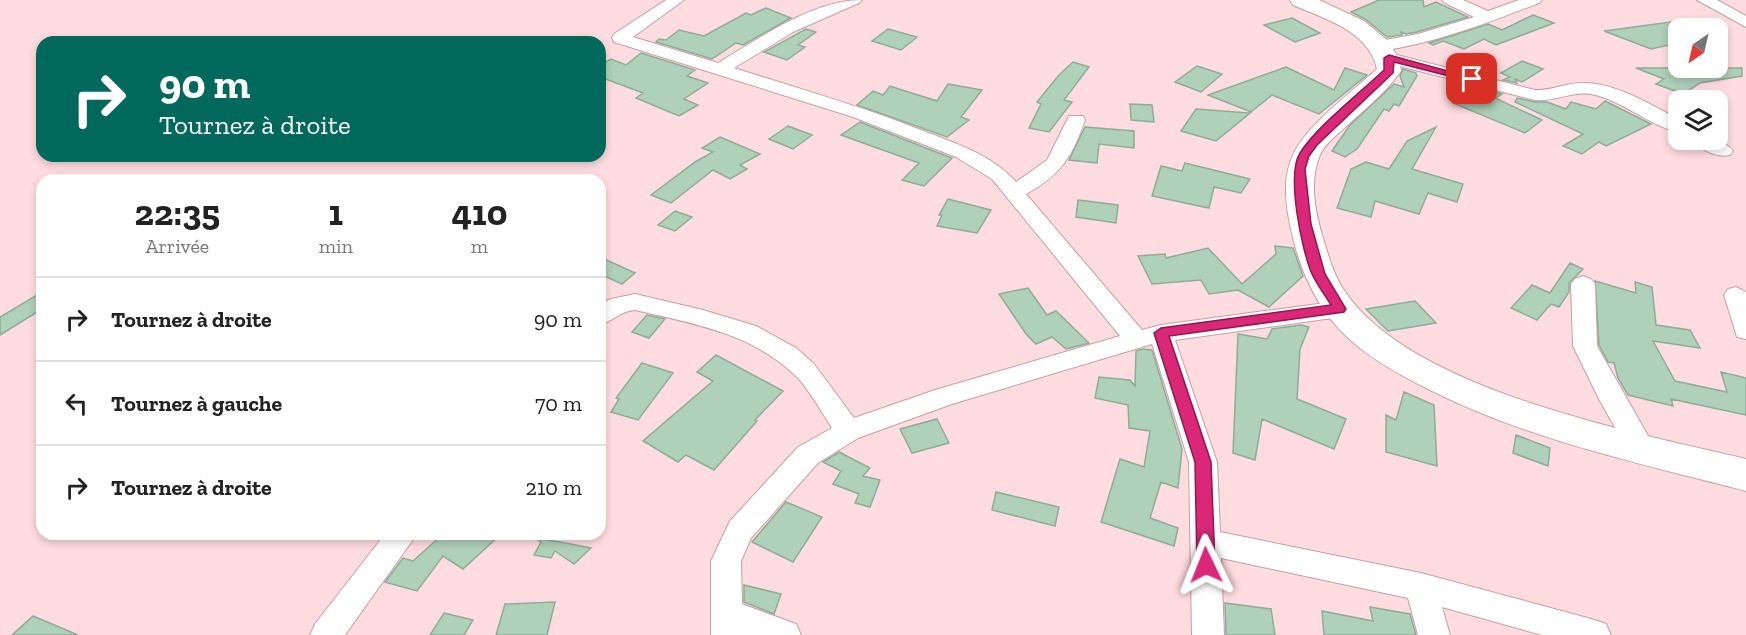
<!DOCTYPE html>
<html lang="fr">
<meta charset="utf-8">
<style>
:root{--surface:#fff;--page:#f6f6f6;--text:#222;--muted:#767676;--line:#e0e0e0}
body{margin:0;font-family:"Zilla Slab",serif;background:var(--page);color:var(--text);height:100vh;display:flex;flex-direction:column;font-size:22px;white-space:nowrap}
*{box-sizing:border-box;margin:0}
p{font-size:20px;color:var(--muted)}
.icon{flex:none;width:33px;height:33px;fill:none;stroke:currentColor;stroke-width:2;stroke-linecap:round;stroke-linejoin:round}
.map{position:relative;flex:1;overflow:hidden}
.details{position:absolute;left:36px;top:174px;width:570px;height:366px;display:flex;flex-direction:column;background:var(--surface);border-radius:18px;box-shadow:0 3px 9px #0003}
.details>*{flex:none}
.guide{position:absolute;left:36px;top:36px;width:570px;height:126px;border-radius:18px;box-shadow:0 3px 9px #0003;background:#00695c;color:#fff;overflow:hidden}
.needle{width:39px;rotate:214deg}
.buttons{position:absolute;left:1668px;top:18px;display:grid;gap:12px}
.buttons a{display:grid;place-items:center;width:60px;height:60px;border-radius:12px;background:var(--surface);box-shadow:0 3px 9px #0003;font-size:30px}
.pin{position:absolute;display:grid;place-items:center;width:51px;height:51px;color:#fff;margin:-26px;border-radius:12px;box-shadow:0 3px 9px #0006}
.me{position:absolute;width:66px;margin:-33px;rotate:358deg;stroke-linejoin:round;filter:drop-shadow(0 0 4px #0008)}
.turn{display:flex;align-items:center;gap:21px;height:126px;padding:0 24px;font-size:27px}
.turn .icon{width:78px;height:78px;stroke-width:2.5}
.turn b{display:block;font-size:42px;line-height:51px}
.eta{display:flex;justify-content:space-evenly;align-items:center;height:102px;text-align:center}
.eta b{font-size:36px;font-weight:700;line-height:42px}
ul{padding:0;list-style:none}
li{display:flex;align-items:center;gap:18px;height:84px;padding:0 24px;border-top:2px solid var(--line)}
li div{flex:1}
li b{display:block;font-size:22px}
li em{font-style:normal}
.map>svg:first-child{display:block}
.building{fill:#afd0b9;stroke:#8cad97;stroke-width:1.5}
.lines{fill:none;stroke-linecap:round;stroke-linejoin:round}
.street-casing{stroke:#c79ea2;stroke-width:2}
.secondary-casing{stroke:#c79ea2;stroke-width:2}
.street{fill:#fff;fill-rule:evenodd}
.secondary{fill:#fff;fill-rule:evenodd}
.route{fill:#db2777;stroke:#8e194d;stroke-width:1.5}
</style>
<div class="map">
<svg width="1746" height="635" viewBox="0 0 1746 635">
<rect width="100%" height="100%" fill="#ffdcdf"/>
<path class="building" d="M1379 0H1423L1424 7 1436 2 1468 17 1417 32 1406 34 1401 32 1402 35 1387 37 1365 19 1351 12Z
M766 8 791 18 743 45 736 43 712 59 656 42 659 39 666 40 679 30 704 36 746 13 751 15Z
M1533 15 1554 23 1496 45 1484 39 1464 49 1443 41 1433 45 1429 43 1488 24 1502 30Z
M1292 18 1320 33 1295 42 1264 25Z
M1678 21V43L1651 49 1604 31Z
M806 29 816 32 798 45 805 47 787 60 764 52Z
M888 29 917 37 901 50 872 41Z
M641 53 695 70 687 76 708 83 684 99 698 105 679 116 636 98 643 93 600 77V65L611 59 626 65Z
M1522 61 1543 69 1522 82 1515 79 1517 83 1503 80 1510 77 1501 73Z
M1073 62 1089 67 1064 100 1072 102 1049 132 1029 128 1041 104 1037 102 1059 75Z
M1197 66 1222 74 1201 92 1175 82Z
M1286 67 1334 90 1345 68 1367 75 1319 114 1272 95 1251 112 1208 95Z
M1636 68H1742V76L1700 83 1683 94 1656 84 1664 79Z
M1403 69 1416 73 1417 76 1399 106 1394 104 1389 111 1384 109 1357 149 1345 157 1332 151 1350 125 1394 84 1404 87 1400 76Z
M948 84 982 90 961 117 969 120 947 137 857 105 873 91 883 95 890 86 937 101Z
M1483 89 1502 94 1495 98 1542 120 1525 133 1453 103Z
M1517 98 1535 102H1547L1566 109 1571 102 1596 109 1605 101 1651 124 1606 146 1599 142 1582 154 1563 146 1583 134 1515 102Z
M1130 104 1152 105 1154 122 1131 120Z
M1196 109 1250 113 1216 141 1181 131Z
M860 122 931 150 952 158 924 186 902 180 919 163 841 135Z
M788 126 812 135 793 149 769 139Z
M1085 127 1134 131V148L1099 144 1097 163 1069 160Z
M1436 127 1412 169 1463 184 1457 202 1428 193 1419 214 1375 201 1371 217 1337 208 1351 169 1366 162 1389 169 1407 141Z
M720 137 760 154 740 165 747 169 730 179 713 170 671 203 651 195 695 162 713 152 702 148Z
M1185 163 1250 179 1241 193 1214 187 1209 208 1152 196 1161 166 1182 171Z
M948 199 991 210 977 233 937 226 942 215H939Z
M1078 200 1118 205 1116 223 1076 217Z
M675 211 692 217 675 231 658 225Z
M1275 246 1293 248 1303 276 1269 307 1238 290 1209 294 1201 280 1152 284 1138 256 1165 254 1166 258 1208 248 1242 284 1276 254Z
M600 257 635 273 622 284 600 274Z
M1570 263 1583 269 1569 283V292L1559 307 1551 304 1537 320 1511 308 1532 285 1550 293Z
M1595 281 1636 293 1635 282 1652 287 1656 325 1690 330 1700 348 1653 341 1675 381 1727 392 1721 372 1746 378V415L1671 399 1673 406 1628 395 1618 378 1614 363 1608 362 1599 345Z
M1028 288 1047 315 1056 311 1089 343 1066 349 1052 337 1036 344 1026 334 999 294Z
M42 292V309L0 335V317Z
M1415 301 1436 323 1388 331 1366 309Z
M647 315 665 319 649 338 632 332Z
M1301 325 1309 327 1300 349 1297 399 1346 419 1334 449 1262 419 1255 460 1233 453 1238 334 1267 339 1272 329Z
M1143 349 1152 350 1182 449 1178 488 1161 482 1150 518 1178 528 1174 546 1101 522 1120 459 1144 467 1150 431 1129 428 1128 405 1095 398 1099 377 1130 380 1135 386 1136 351Z
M716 355 783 391 755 420 757 421 714 470 686 455 678 462 643 441 713 381 697 372Z
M642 363 673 373 638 420 611 412 619 399 616 398Z
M1404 392 1434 405 1437 466 1386 452V415L1396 420Z
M937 419 949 443 912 453 900 429Z
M1516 435 1550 448 1548 466 1513 453Z
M839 452 870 468 863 476 880 480 870 507 855 503 859 494 833 484 841 471 823 462Z
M996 492 1059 507 1055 526 992 510Z
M786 502 822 517 793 562 752 542Z
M443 534H501L463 569 443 556 417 591 385 582 403 558 413 561Z
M535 538 560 542 591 548 574 564 555 551 551 558 534 555 541 542Z
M744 585 781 594 774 614 744 602Z
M555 602 547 635H496L505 604Z
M1225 603 1271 609 1275 635H1226Z
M1370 607 1410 614 1416 635H1324L1322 611 1373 621Z
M444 613 473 620 464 635H430Z
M33 616 78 635H12Z"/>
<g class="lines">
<defs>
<path id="street" d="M666 0H684L633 37 718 63C760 38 813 0 862 0L859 3 793 32 734 68C797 88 860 106 921 130 954 143 992 154 1016 182L1047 160 1069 116H1083L1085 120C1072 157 1061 175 1026 194L1142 330 1161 325 1340 301 1348 303 1352 309 1348 315 1340 317 1175 340 1217 462 1220 532 1421 573 1595 620 1606 624 1611 635H1542L1442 607 1450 635H1418L1408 598 1221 558 1224 635H1192L1189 462 1152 344 952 404 858 438 818 463 751 538 741 561 742 604 796 624 801 635H711V561L730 521 798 447 832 428C821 411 811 393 798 378 755 334 692 323 635 310 620 311 613 321 600 325V304L611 299 635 294 703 310 756 326 796 348 814 364 854 418 935 390 1120 336 992 179 956 157 853 117 614 42 612 38 614 34Z
M1442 0H1463L1488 11 1519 0H1542L1539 3C1487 23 1436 43 1380 51L1372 46 1374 42 1418 34 1474 17 1445 3Z
M1697 0H1717L1746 16V27Z
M1389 53 1535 90C1552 91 1565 83 1582 83 1614 82 1650 104 1678 119V132C1650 126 1622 100 1591 94 1572 91 1554 102 1535 100L1383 62 1380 58 1383 54Z
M1692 140C1707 139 1723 138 1733 151L1730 155C1718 158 1700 150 1692 140Z
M1583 276 1591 279 1595 284 1597 346 1655 448 1651 456 1641 459 1631 456 1600 401 1573 346 1571 284 1575 279Z
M1736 287 1746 292V339L1737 337 1724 295 1728 289Z
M385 534H417L345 635H310L315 624Z"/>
<path id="secondary" d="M1290 0H1319L1364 21 1387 40 1398 57 1401 71C1385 94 1360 113 1340 132 1332 139 1324 146 1320 155 1309 181 1315 210 1322 235 1328 254 1333 274 1344 290 1409 390 1636 433 1746 459V491C1638 463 1526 439 1426 388 1398 374 1369 358 1346 336 1320 311 1303 277 1294 242 1287 214 1280 180 1294 153 1307 125 1353 91 1377 69 1369 31 1325 19 1293 5Z"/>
</defs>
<use href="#street" class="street-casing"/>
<use href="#secondary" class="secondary-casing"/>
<use href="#street" class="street"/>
<use href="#secondary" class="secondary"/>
</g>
<path class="route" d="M1389 55 1477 79 1472 82 1394 62 1393 73 1317 145 1309 156 1305 169 1311 224 1325 274 1346 309 1344 312 1169 336 1211 462 1215 565 1212 570 1206 573 1200 570 1197 565 1195 462 1154 333 1161 328 1331 305C1325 295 1317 285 1312 274 1302 251 1286 175 1300 153 1316 127 1360 93 1384 70V58Z"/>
</svg>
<div class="buttons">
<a><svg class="needle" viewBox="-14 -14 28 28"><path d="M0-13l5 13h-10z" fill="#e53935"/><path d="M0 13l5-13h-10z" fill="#767676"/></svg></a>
<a><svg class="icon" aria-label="layers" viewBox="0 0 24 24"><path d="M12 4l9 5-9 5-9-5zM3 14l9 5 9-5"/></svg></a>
</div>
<div class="pin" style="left:1472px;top:79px;background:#d93025"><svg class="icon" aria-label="arrive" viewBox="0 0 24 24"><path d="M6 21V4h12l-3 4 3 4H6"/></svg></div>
<svg class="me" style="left:1206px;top:565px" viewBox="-20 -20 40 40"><path d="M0-17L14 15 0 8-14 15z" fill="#db2777" stroke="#fff" stroke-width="4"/></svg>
<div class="guide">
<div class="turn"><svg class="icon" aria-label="right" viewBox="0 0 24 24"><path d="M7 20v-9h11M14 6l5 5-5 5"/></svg><div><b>90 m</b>Tournez à droite</div></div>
</div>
<section class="details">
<div class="eta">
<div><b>22:35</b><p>Arrivée</p></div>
<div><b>1</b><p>min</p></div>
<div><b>410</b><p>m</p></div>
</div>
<ul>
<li><svg class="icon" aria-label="right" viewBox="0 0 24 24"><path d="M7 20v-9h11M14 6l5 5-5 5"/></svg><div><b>Tournez à droite</b></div><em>90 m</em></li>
<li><svg class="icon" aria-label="left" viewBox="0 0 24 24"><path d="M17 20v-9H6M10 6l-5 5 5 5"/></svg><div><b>Tournez à gauche</b></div><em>70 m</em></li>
<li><svg class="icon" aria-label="right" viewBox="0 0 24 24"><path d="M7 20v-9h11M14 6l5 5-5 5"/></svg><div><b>Tournez à droite</b></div><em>210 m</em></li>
</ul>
</section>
</div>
